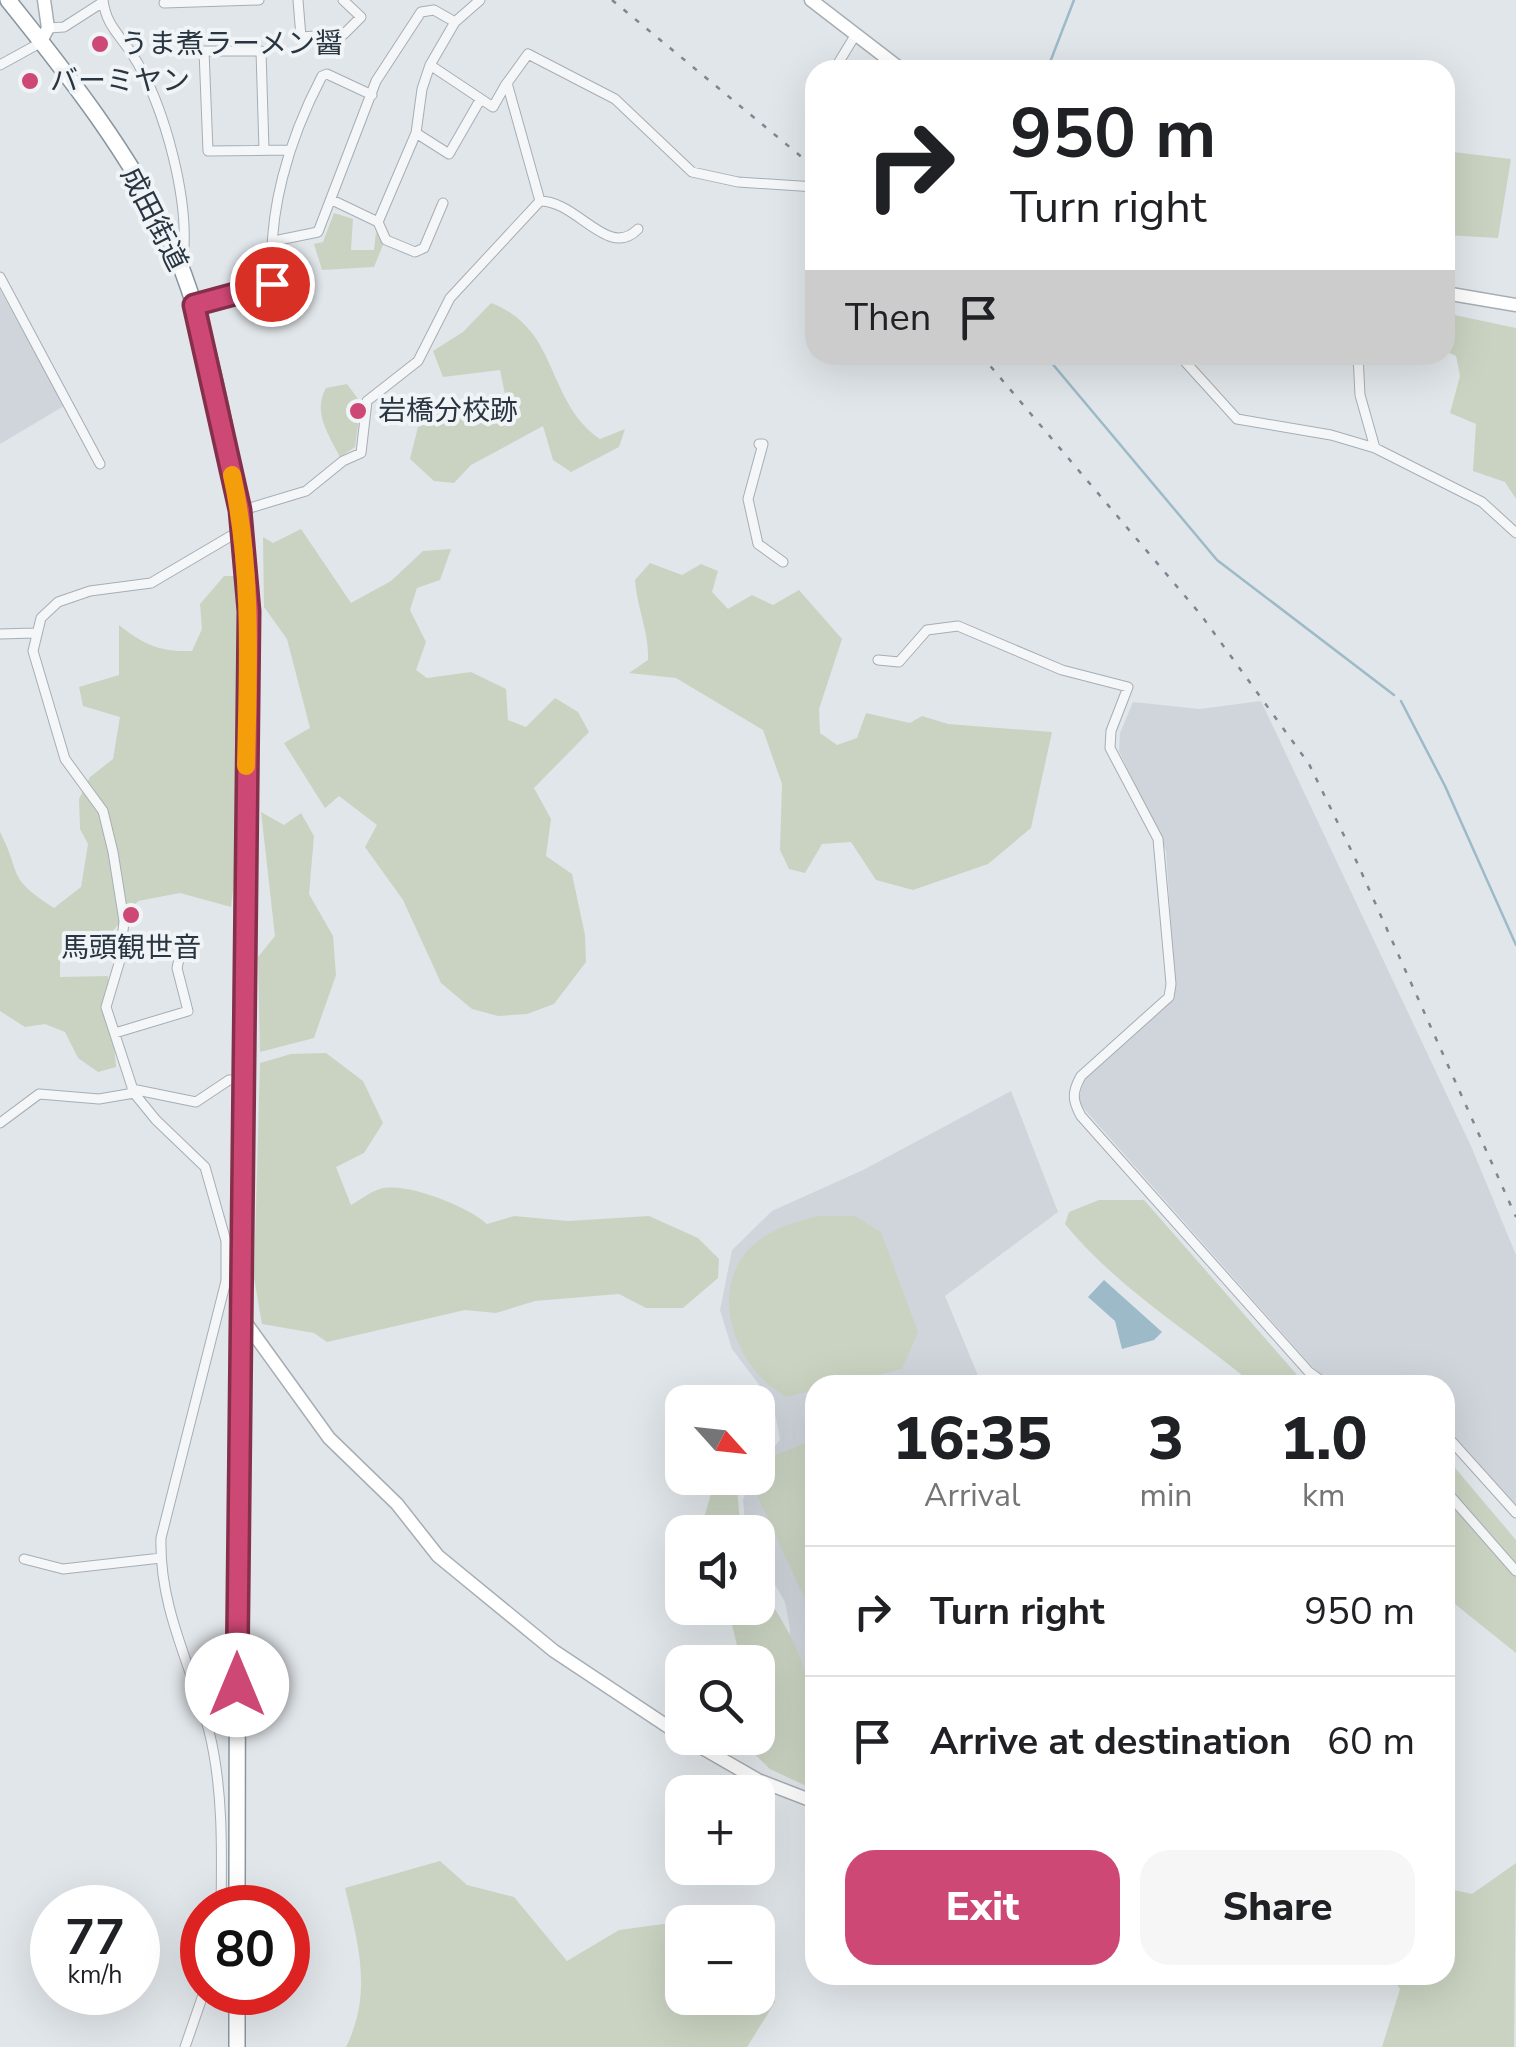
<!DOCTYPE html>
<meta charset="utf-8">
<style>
:root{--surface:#fff;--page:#f6f6f6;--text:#202124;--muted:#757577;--line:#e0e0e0;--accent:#cd4874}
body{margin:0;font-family:"Nunito Sans","Noto Sans JP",sans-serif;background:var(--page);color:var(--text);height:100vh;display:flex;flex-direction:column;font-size:38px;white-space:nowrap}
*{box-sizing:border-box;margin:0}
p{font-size:32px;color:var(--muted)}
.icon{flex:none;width:55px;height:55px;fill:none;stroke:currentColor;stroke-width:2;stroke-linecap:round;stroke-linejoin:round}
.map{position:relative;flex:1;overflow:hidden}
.sheet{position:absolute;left:805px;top:1375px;width:650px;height:610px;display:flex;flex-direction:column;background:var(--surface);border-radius:30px;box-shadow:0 10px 40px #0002}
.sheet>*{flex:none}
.top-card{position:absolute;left:805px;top:60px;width:650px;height:305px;border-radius:30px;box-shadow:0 10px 40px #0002;background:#fff;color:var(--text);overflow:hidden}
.needle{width:65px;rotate:117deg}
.buttons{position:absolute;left:665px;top:1385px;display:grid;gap:20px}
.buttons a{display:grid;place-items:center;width:110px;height:110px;border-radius:20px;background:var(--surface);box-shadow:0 10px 40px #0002;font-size:50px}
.speed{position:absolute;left:30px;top:1885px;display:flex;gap:20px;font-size:50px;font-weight:700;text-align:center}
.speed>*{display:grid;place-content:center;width:130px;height:130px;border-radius:50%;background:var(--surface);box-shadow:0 10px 40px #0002;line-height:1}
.speed small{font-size:25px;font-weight:400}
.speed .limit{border:15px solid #d22;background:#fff;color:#111}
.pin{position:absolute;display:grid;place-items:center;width:85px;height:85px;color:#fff;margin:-42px;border:5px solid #fff;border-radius:50%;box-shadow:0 2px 10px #0007}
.me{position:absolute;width:110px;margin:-55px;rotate:0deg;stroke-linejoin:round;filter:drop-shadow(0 0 8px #0008)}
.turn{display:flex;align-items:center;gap:35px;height:210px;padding:0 40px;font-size:45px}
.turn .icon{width:130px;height:130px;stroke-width:2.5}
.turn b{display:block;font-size:70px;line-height:85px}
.then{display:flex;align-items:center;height:95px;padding:0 40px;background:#0003;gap:20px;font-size:38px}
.eta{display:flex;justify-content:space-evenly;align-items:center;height:170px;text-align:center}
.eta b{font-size:60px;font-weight:800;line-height:70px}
.button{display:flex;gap:20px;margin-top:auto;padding:20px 40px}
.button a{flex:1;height:115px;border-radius:30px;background:var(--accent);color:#fff;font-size:40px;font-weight:800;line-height:115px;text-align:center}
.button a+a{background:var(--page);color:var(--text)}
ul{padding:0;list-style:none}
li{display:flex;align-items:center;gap:30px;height:130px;padding:0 40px;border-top:2px solid var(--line)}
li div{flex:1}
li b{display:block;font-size:38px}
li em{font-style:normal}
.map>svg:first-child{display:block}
.built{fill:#cfd5db}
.green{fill:#cad3c2;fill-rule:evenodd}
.water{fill:#9dbac9}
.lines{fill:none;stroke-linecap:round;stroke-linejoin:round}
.stream{stroke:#9dbac9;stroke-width:2.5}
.street-casing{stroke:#a6aeb4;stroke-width:11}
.secondary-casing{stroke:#a6aeb4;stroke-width:15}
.highway-casing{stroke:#8996a0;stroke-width:18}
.street{stroke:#f4f6f8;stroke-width:9}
.secondary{stroke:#fff;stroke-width:12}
.highway{stroke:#fff;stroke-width:15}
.rail{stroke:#7b8893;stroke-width:2.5;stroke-dasharray:5 10;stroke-linecap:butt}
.route-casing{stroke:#852f4b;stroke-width:25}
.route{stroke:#cd4874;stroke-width:18}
.slow{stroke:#f59e0b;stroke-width:18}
.poi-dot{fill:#cd4874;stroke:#f1f4f7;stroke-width:4}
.labels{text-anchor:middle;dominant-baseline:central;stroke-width:8;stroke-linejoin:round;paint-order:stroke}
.poi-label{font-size:28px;fill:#293641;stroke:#f1f4f7;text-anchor:start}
.street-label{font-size:28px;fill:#293641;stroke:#f1f4f7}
</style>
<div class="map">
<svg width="1516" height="2047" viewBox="0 0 1516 2047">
<rect width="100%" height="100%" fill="#e1e6ea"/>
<path class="built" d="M0 290 64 406 0 444Z
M1261 701 1471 1146 1516 1255V1507L1445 1428V1385H1339L1317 1372 1078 1102 1085 1076 1170 1001 1175 984 1166 851 1119 751 1120 733 1133 702 1200 709Z
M1011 1091 1058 1212 945 1296 982 1385H815V1719L786 1692 790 1629 785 1602 758 1555V1532H746L743 1500 752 1478H758V1466L780 1440 773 1403 732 1349 720 1310 732 1250 772 1211 863 1170Z"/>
<path class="green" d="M1445 151 1511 159 1498 238 1445 235Z
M334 213 353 219 351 250H374L376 232 383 245 374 267 322 270 314 244 323 242Z
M491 303C560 329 545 401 600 439L625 429 619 447 571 472 553 460 543 426 471 465 454 483 434 481 410 459 418 427 505 394 500 370 443 377 433 351 463 332Z
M1445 313 1516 328V499L1505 482 1473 471 1476 424 1450 413 1460 376 1456 356 1445 351Z
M347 384 361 403 355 447 340 457C329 435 312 412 326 388Z
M301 529 351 603 391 581 423 551 451 549 440 580 417 588 410 610 426 642 416 670 427 678 471 672 506 689 508 720 526 727 555 698 578 712 589 732 534 788 551 819 546 856 572 874 585 935 586 962 554 1004 527 1014 498 1016 472 1009 441 983 403 900 365 847 377 825 339 796 325 808 284 743 310 728 287 639 264 607 263 537 273 543Z
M650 563 682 575 701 564 718 571 712 592 728 609 752 595 773 605 799 590 842 639 819 709 820 733 837 745 857 738 866 713 910 723 922 716 948 724 1052 732 1031 828 988 864 913 890 876 880 851 842 822 844 805 873 789 869 780 850 782 784 763 730 676 678 629 673 648 660C649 631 637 609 635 580Z
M224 576H238L240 835 231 907 180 893 138 901 101 945 60 962V977L108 976 116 1067 98 1072 78 1058 65 1032 45 1024 25 1027 0 1011V832C23 877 5 876 54 908L81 887 88 844 80 829 79 799 90 777 113 759 120 717 83 706 79 687 119 675V625C144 645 160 652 192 651L202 629 200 604Z
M261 812 284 825 301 813 314 836 309 894 333 936 336 975 314 1038 260 1052 258 957 275 936Z
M326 1053 363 1081 383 1123 364 1153 336 1167 351 1205C360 1200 370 1192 380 1189 405 1181 469 1207 487 1224L514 1216 568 1221 649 1216 698 1238 719 1259 718 1278 683 1308H646L619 1294 535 1301 496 1313 465 1310 327 1342 314 1333 262 1324 254 1278 260 1063 291 1054Z
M1099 1200H1144L1306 1385H1254C1190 1331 1118 1289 1065 1224L1069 1212Z
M817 1216H855L881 1232 918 1332 902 1369 835 1385H815V1390L787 1397C738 1372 707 1295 748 1250 767 1230 792 1223 817 1216Z
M815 1439V1621L754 1489 776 1455Z
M1445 1456 1516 1540V1653L1445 1596Z
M725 1478H736L741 1532H700L713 1487Z
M758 1583C814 1665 815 1693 815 1790L770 1769 738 1738H758V1662H741L728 1608H758Z
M440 1861 467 1885 514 1897 567 1961 619 1930 767 1910V1949L775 2002 747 2047H346C373 1993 358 1943 345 1888ZM682 1922H758V1998H682Z
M1516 1863 1514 2047H1382L1400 1989 1390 1975H1445V1888L1472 1894Z"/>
<path class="water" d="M1104 1280 1162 1332 1154 1340 1122 1349 1115 1321 1088 1297Z"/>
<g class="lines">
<path class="stream" d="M1047 70 1074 0
M1045 355 1217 560 1394 695
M1401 701 1445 786 1516 945"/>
<defs>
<path id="street" d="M103 0C106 25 119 34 132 54 165 104 192 207 182 265
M298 0 301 37 344 34 361 17 343 0
M164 3 259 0
M48 28 64 27 103 2
M0 65 40 43
M430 65 493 107 506 84
M834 70 856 34
M416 133 449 154 480 100
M264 150 261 51H204L208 151 290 150
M332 200 378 222 386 240 415 252 424 248 443 203
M540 201C578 201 608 260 638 229
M378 222 416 133 422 89 430 65 455 22 480 0
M274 241 318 232 376 81 421 12 434 10 455 22
M0 277 100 464
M195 305 273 284
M292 309C286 303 274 296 273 286 266 214 289 139 322 76L327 74 372 95
M1179 355 1237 419 1331 435 1375 448 1482 502 1516 533
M1358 355 1360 395 1375 448
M759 444H763L748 499 758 544 783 562
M240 511 306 491 343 461 361 453 367 401 418 361 450 298 540 201 507 83 528 54 615 99 692 172 738 182 815 187
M0 634 34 633
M878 660 899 662 927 630 958 626 1062 670 1128 687 1111 731 1110 748 1158 839 1171 984 1169 997 1081 1076C1072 1092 1072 1100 1081 1116L1309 1372 1327 1385
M115 1033 188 1011 177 968 183 942
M132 1089 196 1102 229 1080H242
M0 1123 39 1094 99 1099 134 1093
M1445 1434 1516 1513
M1445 1490 1516 1571
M24 1559 63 1569 161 1558
M221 1908C222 1850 223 1787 209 1731 191 1665 159 1608 161 1538L226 1281V1241L205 1167 156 1120 134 1093 106 1007 120 960 124 921 113 852 103 811 65 759 33 651 41 618 58 602 90 591 151 583 241 530
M185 2047 204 1992"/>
<path id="secondary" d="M811 0 902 70
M40 43 48 28 44 0
M1445 293 1516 305
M238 1312 329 1438 397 1504 438 1556 554 1651 682 1736
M685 1738 758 1780 815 1802"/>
<path id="highway" d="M8 0C65 71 133 157 170 240 216 345 241 498 249 611L238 1312 237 1908
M237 1992V2047"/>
</defs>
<use href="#street" class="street-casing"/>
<use href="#secondary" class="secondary-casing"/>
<use href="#highway" class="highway-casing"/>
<use href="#street" class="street"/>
<use href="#secondary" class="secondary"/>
<use href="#highway" class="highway"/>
<path class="rail" d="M612 0 815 168
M981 355 1201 615 1309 764 1355 858 1516 1217"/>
</g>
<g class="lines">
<defs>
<path id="route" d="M237 1685 249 611 240 510 194 305 272 284"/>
</defs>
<use href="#route" class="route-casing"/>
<use href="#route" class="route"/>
<path class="slow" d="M232 475C253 571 248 668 246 766"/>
</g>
<g class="poi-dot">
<circle cx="100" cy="44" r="10"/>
<circle cx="30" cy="81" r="10"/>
<circle cx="358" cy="411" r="10"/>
<circle cx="131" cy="915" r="10"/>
</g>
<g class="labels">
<g class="poi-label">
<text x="120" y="44">うま煮ラーメン醤</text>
<text x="50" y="81">バーミヤン</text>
<text x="378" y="411">岩橋分校跡</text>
<text x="131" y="948" text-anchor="middle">馬頭観世音</text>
</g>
<g class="street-label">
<text transform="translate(154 219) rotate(63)">成田街道</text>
</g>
</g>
</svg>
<div class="buttons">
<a><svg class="needle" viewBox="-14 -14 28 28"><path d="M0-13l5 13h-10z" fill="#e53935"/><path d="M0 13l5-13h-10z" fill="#757577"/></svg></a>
<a><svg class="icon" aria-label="sound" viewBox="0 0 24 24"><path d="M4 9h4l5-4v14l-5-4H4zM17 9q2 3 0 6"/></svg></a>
<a><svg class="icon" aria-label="search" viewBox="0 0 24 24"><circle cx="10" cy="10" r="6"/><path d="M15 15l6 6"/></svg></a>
<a>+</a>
<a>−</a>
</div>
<div class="speed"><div>77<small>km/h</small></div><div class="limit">80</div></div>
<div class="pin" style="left:272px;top:284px;background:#d93025"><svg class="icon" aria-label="arrive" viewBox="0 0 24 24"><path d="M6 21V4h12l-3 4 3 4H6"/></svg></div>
<svg class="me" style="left:237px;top:1685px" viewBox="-20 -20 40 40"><circle r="19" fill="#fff"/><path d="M0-13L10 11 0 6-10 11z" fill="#cd4874"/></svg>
<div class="top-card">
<div class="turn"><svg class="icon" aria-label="right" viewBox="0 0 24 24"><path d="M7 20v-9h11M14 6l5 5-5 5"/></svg><div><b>950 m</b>Turn right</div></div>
<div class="then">Then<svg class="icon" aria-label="arrive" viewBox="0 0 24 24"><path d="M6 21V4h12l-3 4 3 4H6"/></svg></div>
</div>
<section class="sheet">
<div class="eta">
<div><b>16:35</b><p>Arrival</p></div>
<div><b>3</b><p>min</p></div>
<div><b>1.0</b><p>km</p></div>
</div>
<ul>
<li><svg class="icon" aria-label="right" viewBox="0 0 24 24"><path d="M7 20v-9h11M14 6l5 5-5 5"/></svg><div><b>Turn right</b></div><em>950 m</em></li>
<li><svg class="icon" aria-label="arrive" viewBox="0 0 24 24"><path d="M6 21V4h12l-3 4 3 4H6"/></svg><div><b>Arrive at destination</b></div><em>60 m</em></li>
</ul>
<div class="button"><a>Exit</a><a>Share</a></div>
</section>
</div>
